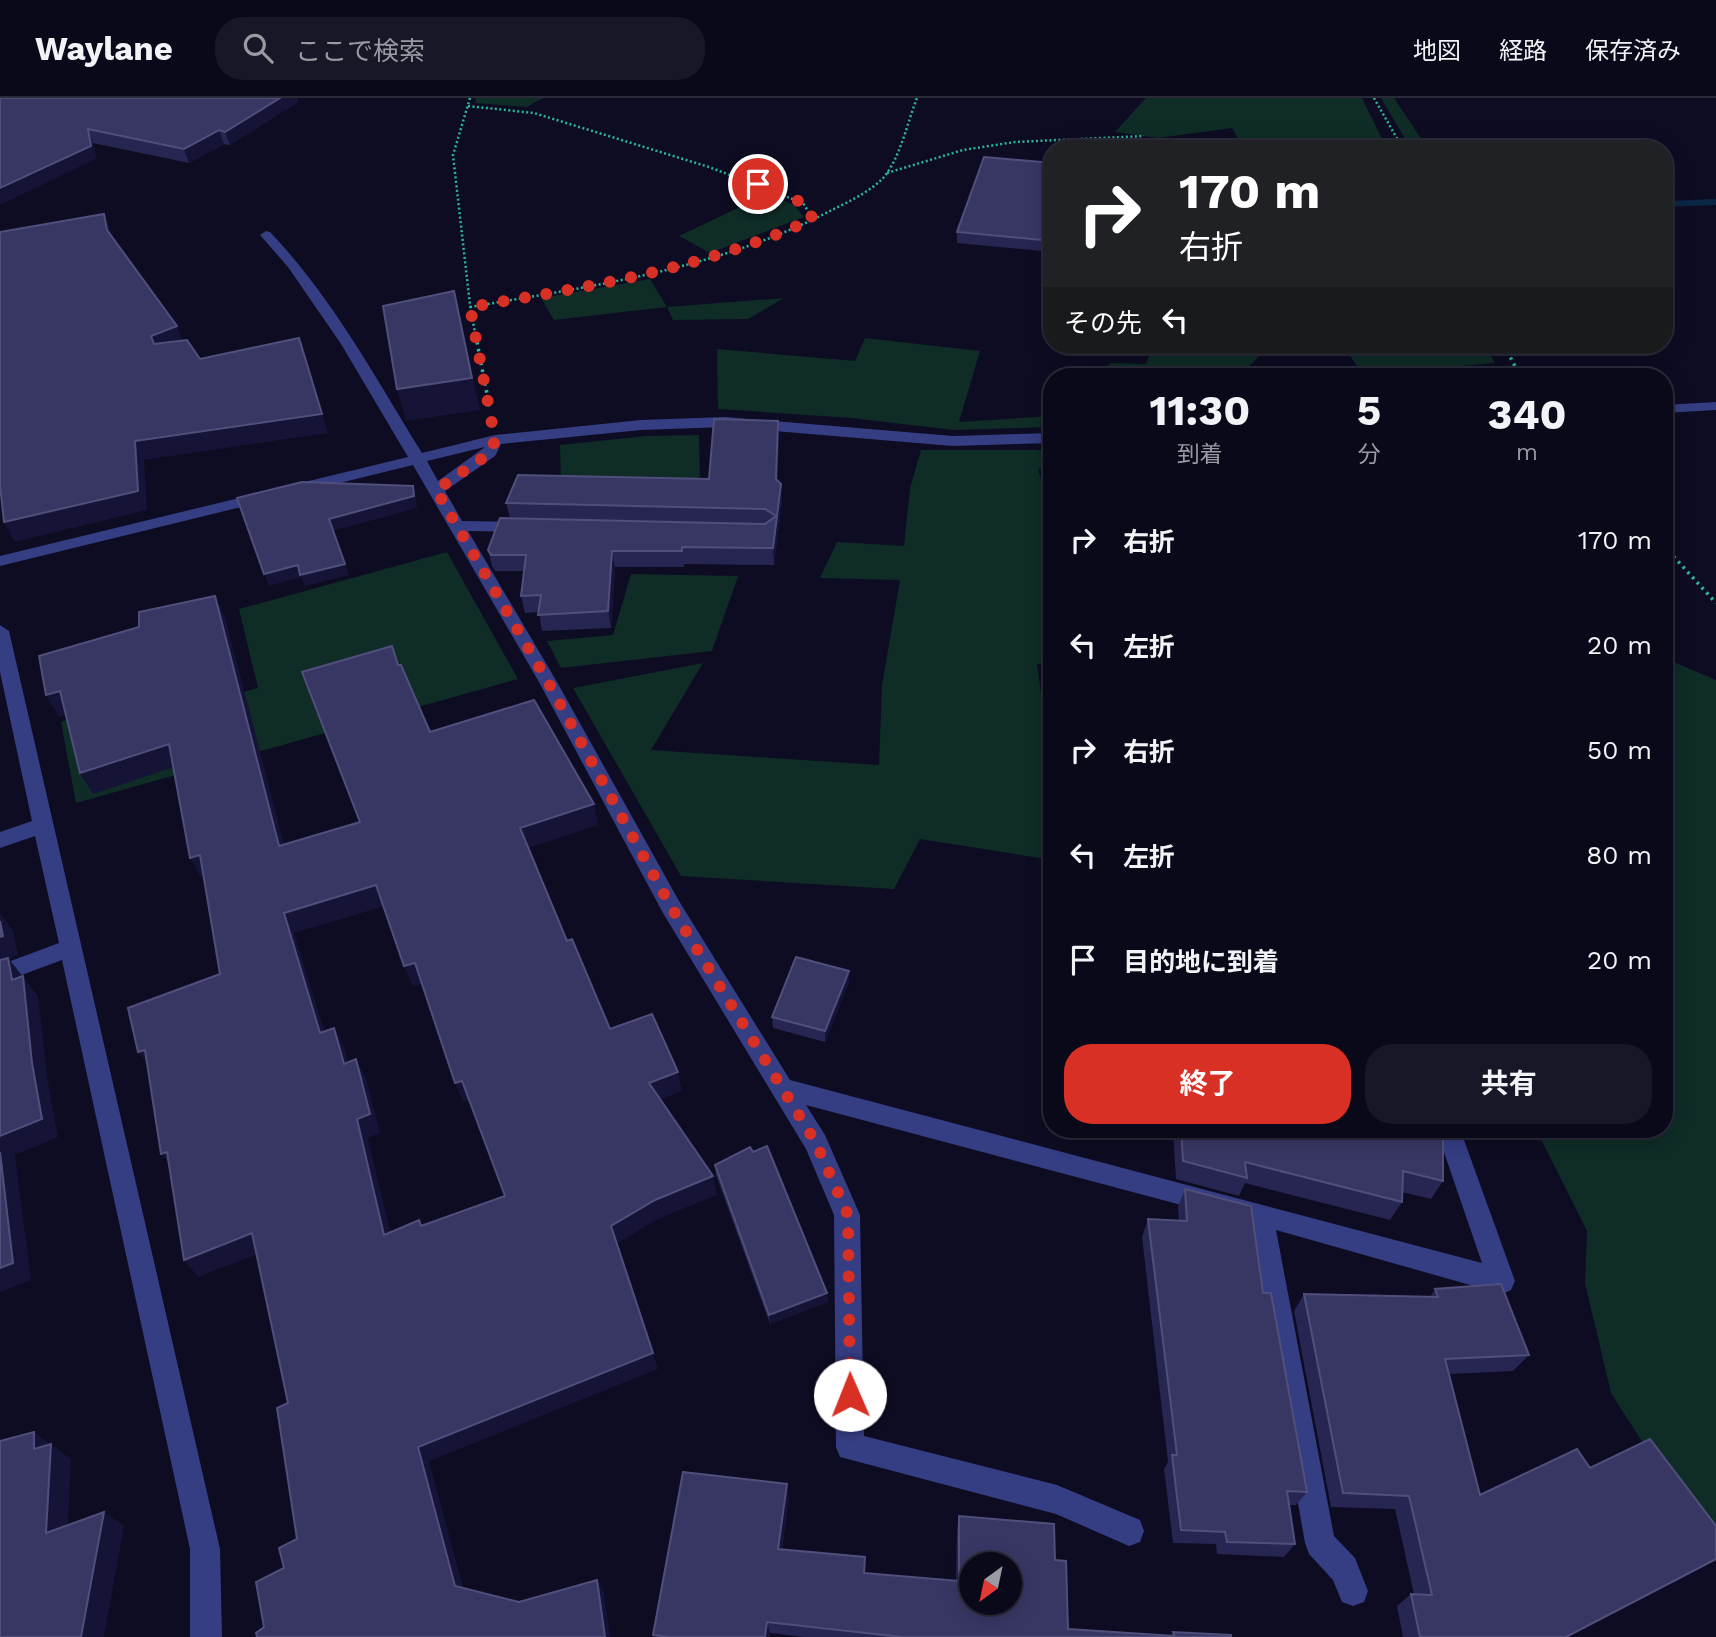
<!DOCTYPE html>
<html lang="ja">
<meta charset="utf-8">
<style>
:root{--surface:#0a091a;--page:#181727;--text:#f1f3f6;--muted:#999aa2;--line:#2a2a39;--accent:#d93025}
body{margin:0;font-family:"Work Sans","Noto Sans JP",sans-serif;background:var(--page);color:var(--text);height:100vh;display:flex;flex-direction:column;font-size:26px;white-space:nowrap}
*{box-sizing:border-box;margin:0}
p{font-size:23px;color:var(--muted)}
.icon{flex:none;width:38px;height:38px;fill:none;stroke:currentColor;stroke-width:2;stroke-linecap:round;stroke-linejoin:round}
.map{position:relative;flex:1;overflow:hidden}
.sheet{position:absolute;left:1043px;top:270px;width:630px;height:770px;display:flex;flex-direction:column;background:var(--surface);border-radius:28px;box-shadow:0 4px 18px #0003,0 0 0 2px var(--line)}
.sheet>*{flex:none}
.guide{position:absolute;left:1043px;top:42px;width:630px;height:214px;border-radius:28px;box-shadow:0 4px 18px #0003,0 0 0 2px var(--line);background:#202124;color:#fff;overflow:hidden}
.needle{width:46px;rotate:213deg}
.buttons{position:absolute;left:959px;top:1454px;display:grid;gap:14px}
.buttons a{display:grid;place-items:center;width:63px;height:63px;border-radius:50%;background:var(--surface);box-shadow:0 4px 18px #0003,0 0 0 2px var(--line);font-size:35px}
.pin{position:absolute;display:grid;place-items:center;width:60px;height:60px;color:#fff;margin:-30px;border:4px solid #fff;border-radius:50%;box-shadow:0 2px 7px #0007}
.me{position:absolute;width:77px;margin:-38px;rotate:359deg;stroke-linejoin:round;filter:drop-shadow(0 0 5px #0008)}
.turn{display:flex;align-items:center;gap:24px;height:147px;padding:0 21px;font-size:32px}
.turn .icon{width:91px;height:91px;stroke-width:2.5}
.turn b{display:block;font-size:49px;line-height:60px}
.then{display:flex;align-items:center;height:66px;padding:0 21px;background:#0003;gap:14px;font-size:26px}
.eta{display:flex;justify-content:space-evenly;align-items:center;height:119px;text-align:center}
.eta b{font-size:42px;font-weight:700;line-height:49px}
.button{display:flex;gap:14px;margin-top:auto;padding:14px 21px}
.button a{flex:1;height:80px;border-radius:28px;background:var(--accent);color:#fff;font-size:28px;font-weight:700;line-height:80px;text-align:center}
.button a+a{background:var(--page);color:var(--text)}
ul{padding:0;list-style:none}
li{display:flex;align-items:center;gap:21px;height:105px;padding:0 21px}
li div{flex:1}
li b{display:block;font-size:26px}
li em{font-style:normal}
header{display:flex;align-items:center;gap:42px;box-sizing:border-box;height:98px;padding:0 35px;background:var(--surface);border-bottom:2px solid var(--line)}
header strong{font-size:33px}
nav{display:flex;gap:38px;margin-inline-start:auto;font-size:24px}
.search{width:490px;height:63px;background:var(--page);display:flex;align-items:center;gap:18px;box-sizing:border-box;padding:0 24px;border-radius:28px;color:var(--muted);font-size:26px}
.map>svg:first-child{display:block}
.green{fill:#0f2c27}
.lines{fill:none;stroke-linecap:round;stroke-linejoin:round}
.stream{fill:#092744;fill-rule:evenodd}
.path-far1{stroke:#29b89b;stroke-width:2.5;stroke-dasharray:2 2.5;stroke-linecap:butt}
.path{stroke:#29b89b;stroke-width:3.5;stroke-dasharray:2.5 4.5;stroke-linecap:butt}
.minor{fill:#353d83;fill-rule:evenodd}
.wall{fill:#272551}
.shaded-wall{fill:#151336}
.building{fill:#383764;stroke:#504f7c;stroke-width:2;fill-rule:evenodd}
.route{stroke:#d93025;stroke-width:12;stroke-dasharray:0 21.6}
</style>
<header>
<strong>Waylane</strong>
<div class="search"><svg class="icon" aria-label="search" viewBox="0 0 24 24"><circle cx="10" cy="10" r="6"/><path d="M15 15l6 6"/></svg>ここで検索</div>
<nav><a>地図</a><a>経路</a><a>保存済み</a></nav>
</header>
<div class="map">
<svg width="1716" height="1539" viewBox="0 0 1716 1539">
<rect width="100%" height="100%" fill="#0d0c22"/>
<path class="green" d="M476 0H543L527 9 475 5Z
M1146 0H1362L1387 51H1244L1232 30 1158 40 1115 34Z
M1381 0H1394L1428 51H1411Z
M769 95 795 108 804 119 710 155 679 138Z
M650 181 667 209 784 200 748 221 673 222 667 209 554 222 541 200Z
M865 240 980 253 959 324 1052 318V329L954 332 851 320 718 311 717 251 855 263Z
M1153 247H1271L1239 278H1096L1111 265 1146 266Z
M1343 247H1485L1495 265 1363 277Z
M699 337 700 392 561 388 560 347 646 338Z
M921 352H1052V370L1038 371 1052 417V564L1037 566 1052 674V762L920 741 894 791 681 778 573 590 703 565 651 652 879 667 882 587 900 482 820 480 837 444 904 448 910 390Z
M447 454 518 581 76 705 61 624 133 596 149 620 258 590 239 511Z
M631 476 738 478 712 553 561 570 547 543 613 537Z
M1664 560 1716 582V1459L1611 1295 1585 1185 1587 1133 1536 1031H1664Z"/>
<g class="lines">
<path class="stream" d="M1716 101V107L1664 109V103Z"/>
<path class="path-far1" d="M470 0 453 57 470 207 477 246
M1374 0 1403 51
M468 8 534 15 709 69 803 105 813 121
M887 75 963 52 1015 44 1144 38
M470 209C593 188 718 171 830 113 848 104 870 94 884 79 901 58 907 25 917 0"/>
<path class="path" d="M477 244 490 312
M1504 247 1520 278
M1664 448 1716 505"/>
<path class="minor" d="M266 133 270 134C332 199 375 279 422 355L495 337 641 322 725 319 953 338 1052 335V345L953 348 725 329 641 332 501 346 495 358 445 393 462 423 526 424 534 429 526 434 468 433 557 584 679 803 790 982 1482 1165 1436 1031H1460L1515 1183 1511 1192 1502 1196 1276 1132 1334 1438 1355 1460 1368 1493 1364 1504 1353 1508 1342 1504 1333 1482 1309 1456 1305 1445 1249 1125 806 1007 825 1037 860 1117 864 1338 1057 1387 1140 1422 1144 1433 1140 1444 1129 1448 1056 1416 840 1359 836 1349 834 1117 806 1051 663 815 539 584 413 367 0 468V458L408 359 341 246 288 169 260 137ZM485 349 438 383 427 363Z
M1716 304V312L1664 315V307Z
M0 527 9 533 220 1451 222 1539H190V1451L62 862 0 885V867L59 845 35 738 0 750V734L32 723 0 574Z"/>
</g>
<path class="wall" d="M0 0H297L298 4 230 47 224 46 189 65 93 45 96 61Z
M1052 65V154L957 145V134Z
M778 323 779 339 777 383 782 402 774 467 684 466V469H615L611 530 542 533 539 514 525 515 521 498 524 473H495L492 468 488 452 510 420 506 405 709 381Z
M849 884 825 944 773 930 772 919Z
M1147 1031H1434V1038L1443 1083 1431 1101 1402 1094V1104L1390 1122 1245 1085 1239 1098 1176 1081 1173 1034Z
M715 1067 827 1195 828 1204 770 1226 716 1077Z
M1185 1091 1263 1195 1307 1394 1296 1407H1289L1295 1446 1284 1459 1217 1456 1216 1446 1173 1445 1164 1371 1168 1364 1142 1139 1148 1121 1179 1123 1178 1109Z
M1435 1191 1529 1257 1513 1273 1449 1276 1480 1397 1590 1370 1716 1428V1462L1568 1539H1403L1397 1508 1411 1496H1414L1395 1411 1331 1409 1294 1213 1304 1196 1430 1199Z
M789 1400 782 1451 865 1475 956 1482 957 1431 959 1418 1055 1462 1068 1531 1170 1538 1173 1534 1231 1539H804L770 1535 769 1539H654L653 1537Z"/>
<path class="shaded-wall" d="M280 0H297L298 4 230 47 225 34Z
M88 31 93 45 96 61 0 107V90Z
M219 32 224 46 189 65 184 51Z
M104 116 111 133 115 149 107 132Z
M461 224 480 312 406 323 397 291Z
M177 228 184 246H154L151 238Z
M299 240 328 335 144 362 147 412 15 444 4 424 135 343Z
M778 323 779 339 777 398 776 381Z
M781 386 782 402 774 467 773 450Z
M413 388 416 400 417 410 333 433 329 421Z
M612 453 615 469 611 530 608 513Z
M345 466 349 477 305 488 301 479 269 488 264 476 298 467Z
M215 498 225 519 290 769 279 748Z
M60 593 73 615 59 619 46 597Z
M169 646 180 667 93 696 80 675Z
M594 706 598 727 526 751 520 730Z
M200 757 211 778 202 781 190 760Z
M376 787 385 808 294 835 331 954 320 935 284 815Z
M0 815 13 832 18 857 9 861 38 898 48 984 58 1039 15 1057 31 1182 0 1194Z
M415 865 423 885 413 889 404 868Z
M849 873V884L825 944V933Z
M334 930 344 949 354 985 344 966Z
M145 952 153 974 138 954Z
M356 961 366 980 380 1035 368 1040 395 1154 384 1137 357 1021Z
M678 974 682 993 653 1005 649 985Z
M462 983 470 1002 463 1004 455 985Z
M167 1054 176 1074 161 1056Z
M713 1078 717 1097 660 1120 616 1146 611 1128 655 1102Z
M252 1135 266 1153 198 1179 184 1162Z
M827 1195 828 1204 770 1226 769 1217Z
M653 1255 658 1271 429 1363 466 1500 455 1488 418 1349Z
M34 1334 71 1361 67 1448 46 1435 34 1351Z
M787 1386 789 1400 780 1463 778 1451Z
M104 1414 124 1428 104 1539H81Z
M1716 1461 1568 1539H1566Z
M597 1482 604 1494 610 1539H605Z
M767 1524 770 1535 769 1539H765Z"/>
<path class="building" d="M0 0H280L225 34 219 32 184 51 88 31 91 48 0 90Z
M984 59 1052 65V143L957 134Z
M104 116 107 132 177 228 151 238 154 246 187 242 200 261 299 240 322 316 135 343 138 393 4 424 0 387V134Z
M454 193 472 280 397 291 383 208Z
M714 321 778 323 776 381 781 386 773 450 682 449V453H612L608 513 538 517 541 497 521 498 526 457H491L488 452 500 420 765 426 776 418 765 411 506 405 518 377 709 381Z
M302 384 413 388 414 398 329 421 345 466 300 477 298 467 264 476 237 400Z
M215 498 279 748 360 724 302 574 392 548 398 567H401L430 634 534 602 594 706 520 730 567 843 572 841 610 931 652 916 678 974 649 985 713 1078 655 1102 611 1128 653 1255 418 1349 455 1488 519 1504 597 1482 605 1539H257L256 1535 264 1529 256 1484 284 1470 279 1450 297 1441 277 1310 288 1305 252 1135 184 1162 167 1054 161 1056 145 952 138 954 128 910 220 876 200 757 190 760 169 646 80 675 60 593 46 597 39 558 139 529V514ZM376 787 404 868 415 865 455 985 462 983 505 1098 421 1128 419 1122 384 1137 357 1021 370 1016 356 961 344 966 334 930 320 935 284 815Z
M0 823 3 838 0 839Z
M796 859 849 873 825 933 772 919Z
M8 860 12 882 23 878 32 965 42 1021 0 1038V862Z
M1181 1031H1434V1038L1443 1041V1083L1403 1073 1402 1104 1245 1064 1247 1080 1183 1063Z
M767 1048 827 1195 769 1217 715 1067 750 1049 753 1054Z
M0 1054 13 1165 0 1170Z
M1185 1091 1251 1108 1263 1195H1271L1307 1394 1287 1393 1295 1446 1227 1444 1225 1434 1181 1432 1172 1357H1177L1148 1121 1187 1123Z
M1501 1186 1529 1257 1445 1261 1480 1397 1577 1351 1590 1370 1650 1341 1716 1428V1461L1566 1539H1420L1411 1496 1432 1497 1409 1398 1343 1395 1304 1196 1438 1199 1435 1191Z
M34 1334V1351L51 1346 46 1435 104 1414 81 1539H0V1343Z
M683 1374 787 1386 778 1451 865 1459 864 1475 959 1483V1418L1054 1426 1055 1462 1066 1463 1068 1531 1175 1538 1173 1534 1231 1537V1539H902L767 1524 765 1539H669L653 1537ZM971 1466H1010V1505H971Z"/>
<g class="lines">
<path class="route" d="M758 86 803 105 813 121C704 171 587 189 470 209L495 342 490 355 436 392 548 584 671 809 816 1045 848 1117 850 1297"/>
</g>
</svg>
<div class="buttons">
<a><svg class="needle" viewBox="-14 -14 28 28"><path d="M0-13l5 13h-10z" fill="#e53935"/><path d="M0 13l5-13h-10z" fill="#999aa2"/></svg></a>
</div>
<div class="pin" style="left:758px;top:86px;background:#d93025"><svg class="icon" aria-label="arrive" viewBox="0 0 24 24"><path d="M6 21V4h12l-3 4 3 4H6"/></svg></div>
<svg class="me" style="left:850px;top:1297px" viewBox="-20 -20 40 40"><circle r="19" fill="#fff"/><path d="M0-13L10 11 0 6-10 11z" fill="#d93025"/></svg>
<div class="guide">
<div class="turn"><svg class="icon" aria-label="right" viewBox="0 0 24 24"><path d="M7 20v-9h11M14 6l5 5-5 5"/></svg><div><b>170 m</b>右折</div></div>
<div class="then">その先<svg class="icon" aria-label="left" viewBox="0 0 24 24"><path d="M17 20v-9H6M10 6l-5 5 5 5"/></svg></div>
</div>
<section class="sheet">
<div class="eta">
<div><b>11:30</b><p>到着</p></div>
<div><b>5</b><p>分</p></div>
<div><b>340</b><p>m</p></div>
</div>
<ul>
<li><svg class="icon" aria-label="right" viewBox="0 0 24 24"><path d="M7 20v-9h11M14 6l5 5-5 5"/></svg><div><b>右折</b></div><em>170 m</em></li>
<li><svg class="icon" aria-label="left" viewBox="0 0 24 24"><path d="M17 20v-9H6M10 6l-5 5 5 5"/></svg><div><b>左折</b></div><em>20 m</em></li>
<li><svg class="icon" aria-label="right" viewBox="0 0 24 24"><path d="M7 20v-9h11M14 6l5 5-5 5"/></svg><div><b>右折</b></div><em>50 m</em></li>
<li><svg class="icon" aria-label="left" viewBox="0 0 24 24"><path d="M17 20v-9H6M10 6l-5 5 5 5"/></svg><div><b>左折</b></div><em>80 m</em></li>
<li><svg class="icon" aria-label="arrive" viewBox="0 0 24 24"><path d="M6 21V4h12l-3 4 3 4H6"/></svg><div><b>目的地に到着</b></div><em>20 m</em></li>
</ul>
<div class="button"><a>終了</a><a>共有</a></div>
</section>
</div>
